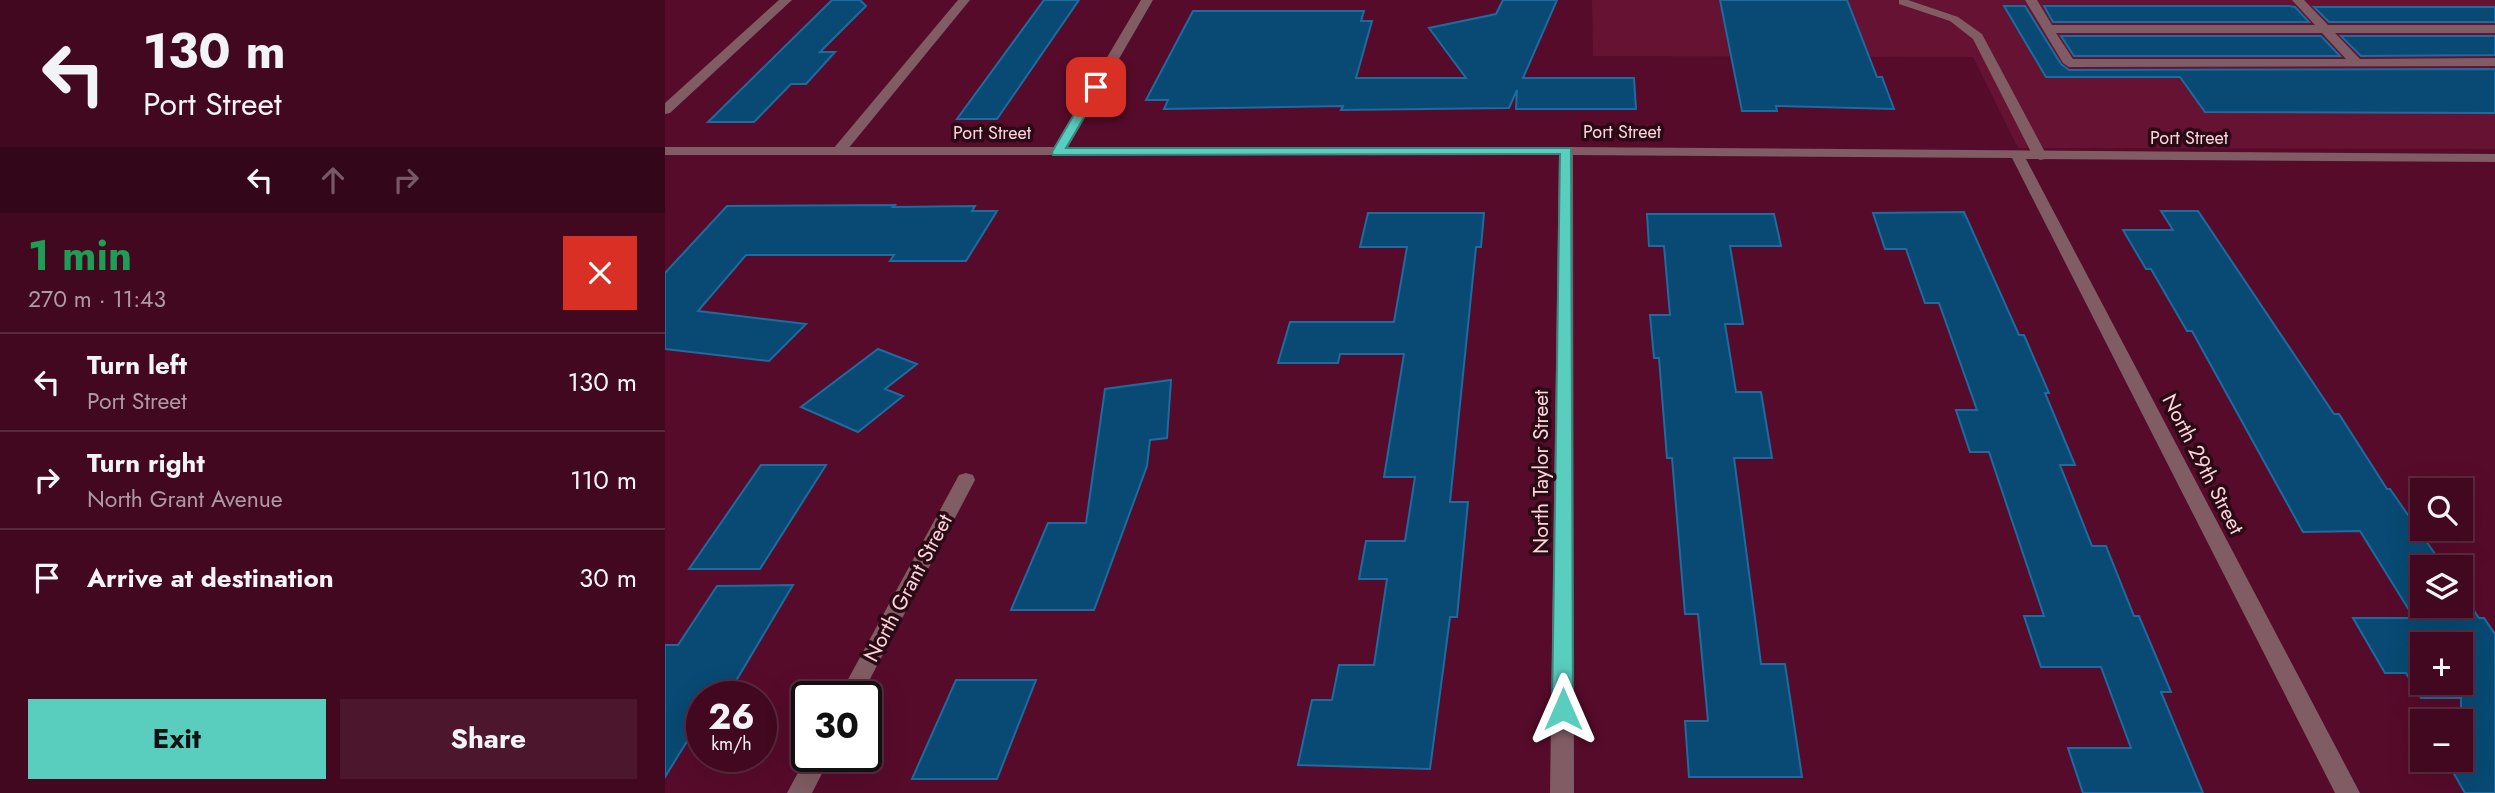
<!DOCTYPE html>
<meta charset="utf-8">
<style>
:root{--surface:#410820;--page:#4c162d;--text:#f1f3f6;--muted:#ae9aa5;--line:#5a293e;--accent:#59cebe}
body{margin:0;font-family:Jost,sans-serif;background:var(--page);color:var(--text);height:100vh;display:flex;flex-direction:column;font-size:26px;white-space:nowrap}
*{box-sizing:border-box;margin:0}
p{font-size:23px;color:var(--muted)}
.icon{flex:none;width:38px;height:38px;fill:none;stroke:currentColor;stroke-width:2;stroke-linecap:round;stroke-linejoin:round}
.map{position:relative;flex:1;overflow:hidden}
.sheet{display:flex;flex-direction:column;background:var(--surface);width:665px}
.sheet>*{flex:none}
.banner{background:#410820;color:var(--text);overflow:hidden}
.tools{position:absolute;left:1745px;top:478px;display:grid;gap:14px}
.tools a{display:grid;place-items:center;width:63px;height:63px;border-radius:0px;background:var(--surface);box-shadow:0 7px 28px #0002,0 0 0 2px var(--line);font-size:35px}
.speed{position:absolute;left:21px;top:681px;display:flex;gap:14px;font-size:35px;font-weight:700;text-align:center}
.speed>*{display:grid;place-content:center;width:91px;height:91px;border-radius:50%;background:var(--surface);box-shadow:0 7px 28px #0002,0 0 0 2px var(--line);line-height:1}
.speed small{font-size:18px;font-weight:400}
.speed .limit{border:4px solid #111;border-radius:10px;background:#fff;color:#111}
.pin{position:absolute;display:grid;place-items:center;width:60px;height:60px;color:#fff;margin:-30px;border-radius:14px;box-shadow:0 4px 10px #0006}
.me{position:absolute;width:77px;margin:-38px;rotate:0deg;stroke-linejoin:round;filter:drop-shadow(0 0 5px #0008)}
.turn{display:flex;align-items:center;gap:24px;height:147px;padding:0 28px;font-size:32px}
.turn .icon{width:91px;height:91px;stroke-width:2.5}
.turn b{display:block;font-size:49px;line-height:60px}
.lanes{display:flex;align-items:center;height:66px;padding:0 28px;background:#0003;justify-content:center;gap:35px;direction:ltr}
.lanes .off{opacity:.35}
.round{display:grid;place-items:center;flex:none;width:74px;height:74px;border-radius:0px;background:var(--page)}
.headline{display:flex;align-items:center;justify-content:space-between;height:119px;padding:0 28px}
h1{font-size:42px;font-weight:700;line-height:52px;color:#1e9e55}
.cta{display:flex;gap:14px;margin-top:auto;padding:14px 28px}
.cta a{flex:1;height:80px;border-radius:0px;background:var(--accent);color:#111;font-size:28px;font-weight:700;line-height:80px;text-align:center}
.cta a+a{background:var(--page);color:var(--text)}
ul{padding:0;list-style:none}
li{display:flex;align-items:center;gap:21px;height:98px;padding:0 28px;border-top:2px solid var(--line)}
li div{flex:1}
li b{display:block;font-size:26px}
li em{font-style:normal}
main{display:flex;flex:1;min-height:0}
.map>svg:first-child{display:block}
.built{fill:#661233}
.building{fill:#084a73;stroke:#1e6b9f;stroke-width:2;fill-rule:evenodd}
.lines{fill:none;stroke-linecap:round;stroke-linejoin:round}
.service{fill:#805c64;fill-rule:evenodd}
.minor{fill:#805c64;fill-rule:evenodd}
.route{fill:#59cebe;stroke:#3a867c;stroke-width:2}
.labels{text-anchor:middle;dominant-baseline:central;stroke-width:7;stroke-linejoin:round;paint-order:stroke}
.far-street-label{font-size:18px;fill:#fbd5dd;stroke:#2a0a15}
.street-label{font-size:21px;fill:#fbd5dd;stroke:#2a0a15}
</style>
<main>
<section class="sheet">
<div class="banner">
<div class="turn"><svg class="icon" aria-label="left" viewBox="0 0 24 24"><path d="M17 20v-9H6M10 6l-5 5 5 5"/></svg><div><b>130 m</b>Port Street</div></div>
<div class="lanes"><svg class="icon" aria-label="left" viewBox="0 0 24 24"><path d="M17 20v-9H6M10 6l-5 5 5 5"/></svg><svg class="icon off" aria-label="ahead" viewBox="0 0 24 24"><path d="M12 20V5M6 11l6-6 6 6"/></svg><svg class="icon off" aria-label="right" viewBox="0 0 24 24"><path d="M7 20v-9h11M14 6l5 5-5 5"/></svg></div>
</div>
<div class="headline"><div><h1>1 min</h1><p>270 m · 11:43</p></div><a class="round" style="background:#d93025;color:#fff"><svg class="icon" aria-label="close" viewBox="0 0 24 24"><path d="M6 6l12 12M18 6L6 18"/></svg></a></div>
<ul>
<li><svg class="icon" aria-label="left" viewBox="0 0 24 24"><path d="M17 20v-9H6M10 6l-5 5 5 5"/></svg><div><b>Turn left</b><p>Port Street</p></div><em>130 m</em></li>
<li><svg class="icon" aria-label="right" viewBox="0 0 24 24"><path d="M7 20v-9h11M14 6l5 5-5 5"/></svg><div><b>Turn right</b><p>North Grant Avenue</p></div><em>110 m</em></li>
<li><svg class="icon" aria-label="arrive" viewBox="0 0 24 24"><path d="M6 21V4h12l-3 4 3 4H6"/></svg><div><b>Arrive at destination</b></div><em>30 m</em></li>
</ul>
<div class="cta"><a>Exit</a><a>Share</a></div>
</section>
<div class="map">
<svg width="1830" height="793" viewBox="0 0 1830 793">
<rect width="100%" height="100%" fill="#570b2a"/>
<path class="built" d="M927 0H1830V149L1353 148 1308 57 928 56Z"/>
<path class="building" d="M167 0H195L201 6 155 52H170L141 84H126L89 122H43Z
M379 0H414L332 119H292Z
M838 0H892L858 78H969L971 109H851L852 90 844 108 676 110 678 106 499 109 503 100H481L528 11H699L696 21H707L691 78H801L764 28 831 14Z
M1055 0H1182L1212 77H1217L1229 109 1111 106 1112 111H1077Z
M1339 6H1360L1396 64 1404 70 1830 69V113L1540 112 1515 77H1381Z
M1379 6H1624L1630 7 1644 22H1388Z
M1649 7H1830V22H1664Z
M1396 36H1656L1675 56H1409Z
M1676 36H1830V55L1696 56Z
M230 205 228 207 310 206 307 211H332L301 261H225L229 255H81L33 311 141 324 104 361 0 349V273L62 206Z
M1496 211H1533L1669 414H1674L1722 489H1725L1779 567H1757V606H1796V592L1814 618H1819L1830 634V793H1800L1781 760H1796V698H1756L1741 673H1720L1688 618H1749L1695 531 1638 532 1527 331H1522L1486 269H1481L1458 230H1508ZM1757 644H1796V682H1757Z
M1299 212 1354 335H1359L1384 393H1380L1410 465H1395L1427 546H1441L1469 616H1474L1506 692H1496L1538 793H1418L1403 748H1466L1436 667H1376L1359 616H1379L1324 452H1305L1291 410H1312L1274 303H1260L1241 249H1220L1208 213Z
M703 213H819L816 247H811L785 502H803L792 617H785L765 769 633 765 647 700H667L674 665H709L722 579H694L701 541H740L750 477H719L739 354H675L673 363H613L625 322H729L742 247H695Z
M982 214H1109L1116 246H1065L1078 324H1060L1071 392H1096L1107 458H1069L1096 664H1120L1137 777H1024L1020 721H1043L1033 614H1020L1007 458H1002L994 358H989L985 315H1005L999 246H984Z
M213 349 252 364 220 389 238 396 193 432 136 407Z
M506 380 502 438 485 440 482 466 429 610H346L383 523H421L440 389Z
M96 465H161L95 569H24Z
M128 585 62 696H37V717L0 777V645H13L52 586Z
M291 680H371L332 779H247Z"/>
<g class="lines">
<path class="service" d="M293 0H305L178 155H168V149Z
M1234 0H1243L1293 17 1317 34 1382 156 1380 159 1375 160 1368 156 1308 39 1285 21 1234 4Z
M1360 0H1372L1387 25H1650L1627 0H1639L1663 25H1830V33H1670L1695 59 1830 58V66L1404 67 1398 63ZM1391 33H1657L1681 59H1408Z"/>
<path class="minor" d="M114 0H127L5 113 0 114V103Z
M476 0H488L403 147H901L1830 154V162L1361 159 1695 793H1670L1347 158 908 155 909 793H885L894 155H0V147H389Z
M301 473 308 475 310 480 196 696H174L294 475Z
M142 756H166L147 793H122Z"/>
</g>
<path class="route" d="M427 84 437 87 401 148H906L908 709 905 716 898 719 890 716 887 709 895 154 388 155 387 152Z"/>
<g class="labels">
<g class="far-street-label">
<text x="957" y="132">Port Street</text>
<text x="327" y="133">Port Street</text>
<text x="1524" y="138">Port Street</text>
</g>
<g class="street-label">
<text transform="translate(1538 464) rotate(63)">North 29th Street</text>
<text transform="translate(876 472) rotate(-90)">North Taylor Street</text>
<text transform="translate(243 588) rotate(-62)">North Grant Street</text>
</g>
</g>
</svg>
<div class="tools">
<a><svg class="icon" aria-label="search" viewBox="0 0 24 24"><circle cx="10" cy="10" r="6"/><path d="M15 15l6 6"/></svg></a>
<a><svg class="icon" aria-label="layers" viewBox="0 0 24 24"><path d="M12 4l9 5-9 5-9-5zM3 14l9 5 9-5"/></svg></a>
<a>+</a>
<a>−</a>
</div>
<div class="speed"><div>26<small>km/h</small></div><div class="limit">30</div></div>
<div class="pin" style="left:431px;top:87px;background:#d93025"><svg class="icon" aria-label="arrive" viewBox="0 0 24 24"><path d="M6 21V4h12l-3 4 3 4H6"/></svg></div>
<svg class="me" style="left:898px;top:709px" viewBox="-20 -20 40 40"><path d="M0-17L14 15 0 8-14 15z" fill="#59cebe" stroke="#fff" stroke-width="4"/></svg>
</div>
</main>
